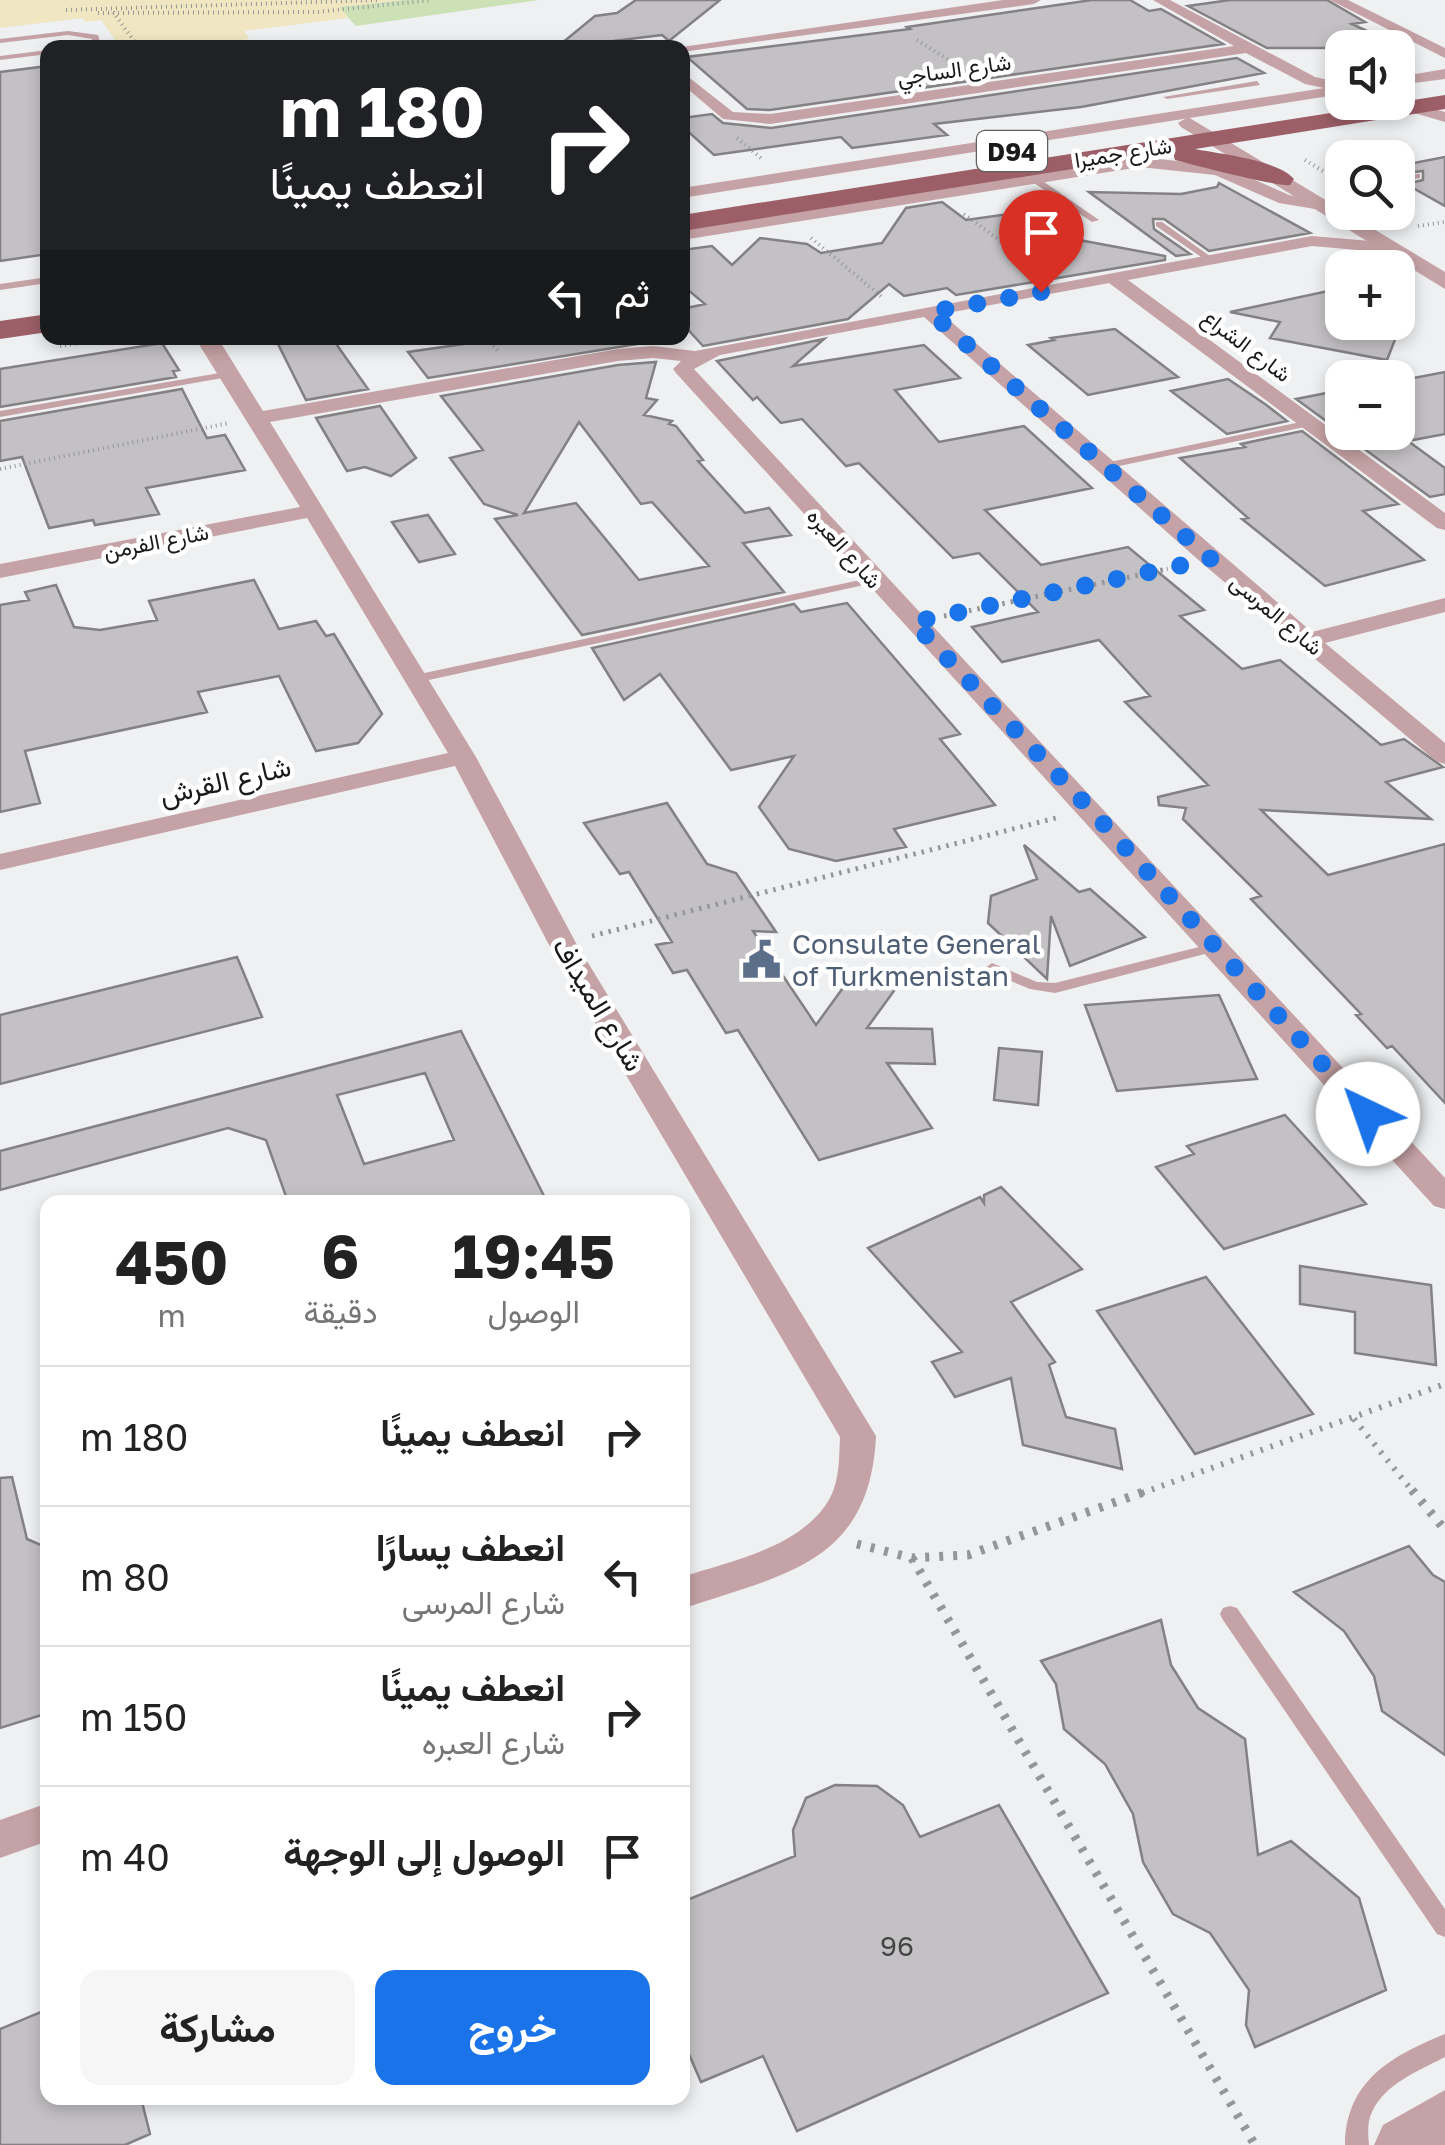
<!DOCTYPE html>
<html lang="ar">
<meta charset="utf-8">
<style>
:root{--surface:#fff;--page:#f6f6f6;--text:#222;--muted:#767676;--line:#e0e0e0;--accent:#1a73e8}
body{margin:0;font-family:"Golos Text",Vazirmatn,sans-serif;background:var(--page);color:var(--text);direction:rtl;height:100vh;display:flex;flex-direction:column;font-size:38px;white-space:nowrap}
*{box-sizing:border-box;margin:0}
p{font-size:32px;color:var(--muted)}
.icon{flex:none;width:55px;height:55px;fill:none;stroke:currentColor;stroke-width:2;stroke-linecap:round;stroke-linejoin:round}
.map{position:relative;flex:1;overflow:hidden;direction:ltr}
.side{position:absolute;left:40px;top:1195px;width:650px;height:910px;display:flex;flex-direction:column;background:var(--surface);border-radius:20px;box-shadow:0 5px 15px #0003;direction:rtl}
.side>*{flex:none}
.hud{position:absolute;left:40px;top:40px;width:650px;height:305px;border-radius:20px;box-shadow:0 5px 15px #0003;direction:rtl;background:#202124;color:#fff;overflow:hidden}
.tools{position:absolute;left:1325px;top:30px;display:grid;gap:20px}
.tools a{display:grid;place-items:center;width:90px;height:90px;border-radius:20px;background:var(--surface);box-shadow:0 5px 15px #0003;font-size:50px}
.pin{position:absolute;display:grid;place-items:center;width:85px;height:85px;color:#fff;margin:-102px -42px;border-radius:50% 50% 50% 0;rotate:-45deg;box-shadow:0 0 10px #0007}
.pin .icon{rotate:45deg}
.me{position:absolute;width:110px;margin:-55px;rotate:318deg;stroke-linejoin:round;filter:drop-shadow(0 0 8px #0008)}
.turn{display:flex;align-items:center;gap:35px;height:210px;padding:0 40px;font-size:45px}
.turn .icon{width:130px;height:130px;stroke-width:2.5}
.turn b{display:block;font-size:70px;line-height:85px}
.then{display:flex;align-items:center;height:95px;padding:0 40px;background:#0003;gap:20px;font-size:38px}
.eta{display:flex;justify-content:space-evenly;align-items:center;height:170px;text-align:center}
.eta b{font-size:60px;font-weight:700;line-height:70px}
.primary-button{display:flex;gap:20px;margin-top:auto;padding:20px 40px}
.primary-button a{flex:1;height:115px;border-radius:20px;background:var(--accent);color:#fff;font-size:40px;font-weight:700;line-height:115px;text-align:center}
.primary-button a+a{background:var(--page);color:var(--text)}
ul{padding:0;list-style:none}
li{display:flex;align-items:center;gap:30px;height:140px;padding:0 40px;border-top:2px solid var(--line)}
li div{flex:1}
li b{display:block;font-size:38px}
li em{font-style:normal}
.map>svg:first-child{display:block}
.green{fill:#cde1b7}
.sand{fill:#f0e6c1}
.building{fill:#c3c1c4;stroke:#838184;stroke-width:2.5;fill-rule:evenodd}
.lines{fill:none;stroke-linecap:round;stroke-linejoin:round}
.path-far3{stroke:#949697;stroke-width:4;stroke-dasharray:1 4;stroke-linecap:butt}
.path-far2{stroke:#949697;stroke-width:5;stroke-dasharray:2.5 6;stroke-linecap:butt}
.path-far1{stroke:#949697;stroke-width:6;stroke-dasharray:2.5 8;stroke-linecap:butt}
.path{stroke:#949697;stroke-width:9;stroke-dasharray:4 10;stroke-linecap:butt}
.service{fill:#c5a2a5;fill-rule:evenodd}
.minor{fill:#c5a2a5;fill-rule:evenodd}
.tertiary{fill:#c5a2a5;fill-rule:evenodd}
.primary{fill:#9c5f67;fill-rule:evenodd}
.route{stroke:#1a73e8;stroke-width:18;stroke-dasharray:0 32.4}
.labels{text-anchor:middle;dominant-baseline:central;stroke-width:9;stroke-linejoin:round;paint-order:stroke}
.far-street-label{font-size:22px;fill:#191a1b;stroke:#fff}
.shield{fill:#fff;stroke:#5e5f5f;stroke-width:2.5}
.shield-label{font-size:25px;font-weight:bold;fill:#191a1b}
.street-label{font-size:28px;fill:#191a1b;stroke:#fff}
.service-label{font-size:28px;fill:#4e5e75;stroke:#fff;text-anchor:start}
.near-number-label{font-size:28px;fill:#444445}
</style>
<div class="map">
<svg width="1445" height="2145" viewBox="0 0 1445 2145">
<rect width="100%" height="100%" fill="#eef0f2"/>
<path class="green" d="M402 0H539L356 26 338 7Z"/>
<path class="sand" d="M0 0H402L340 7 349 18 244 31 249 39 181 47H120L101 20 85 22 82 18 0 28Z"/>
<path class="building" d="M636 0H720L669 41 662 35 556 48 595 16 617 13Z
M1092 0H1130L1149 11 1161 9 1223 44 770 110 747 109 687 57 910 29 907 27Z
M1230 0H1327L1365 22 1352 24 1403 48H1267L1188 6Z
M1237 58 1264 73 1081 107 934 124 947 135 852 148 841 137 714 155 682 126V118L712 114 723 123 771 128Z
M48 66V254L0 261V72Z
M1445 157V206L1406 184 1423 180V171L1398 174V166Z
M1219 183 1310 233 1209 251 1164 219H1153L1154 229 1190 254 1176 256 1089 192 1181 194 1217 187Z
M942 202 966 220 1009 214 1031 231 1165 256V260L956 295 947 288 904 296 889 284 848 319 703 346 682 323V309L705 304 682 285V250L712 246 732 265 760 238 807 244 821 253 882 243 906 208Z
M1342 288V322H1398V299L1408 306 1387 360 1270 338 1280 322 1230 312Z
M1115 329 1178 377 1088 395 1028 345 1054 340 1051 338Z
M275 338H332L368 389 306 400Z
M505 338H632L638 344 428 378 408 352Z
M824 339 793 366 924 345 960 378 895 390 939 442 1024 426 1092 488 985 510 1041 565 1128 547 1204 610 1180 616 1242 669 1280 660 1381 745 1404 739 1443 767 1386 782 1431 819 1261 810 1328 875 1445 844V1103L1392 1046 1387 1048 1356 1015 1361 1014 1251 899 1261 896 1183 819 1186 808 1159 805 1158 797 1208 785 1125 702 1150 696 1099 640 1002 662 972 627 1038 612 979 553 953 558 859 463 846 466 802 419 781 423 757 397 753 400 717 361Z
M162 343 179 370 173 371 176 377 0 407V369Z
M656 362 646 398 657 400 644 415 672 421 669 424 676 426 703 460 698 461 745 513 769 508 791 535 743 543 784 592 582 635 495 519 518 515 484 504 450 458 483 450 441 396 618 365ZM579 422 641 504 652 502 709 566 639 580 576 503 524 513Z
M1445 372V434L1408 441 1445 468V494L1430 497 1296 399 1342 390V432H1398V381Z
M1228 379 1265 404 1287 421 1227 434 1171 391Z
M182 389 207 438 225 435 245 470 146 488 159 514 95 525 93 520 49 528 22 457 0 461V421Z
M380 406 416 458 391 476 365 467 347 471 316 418Z
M1302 431 1398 504 1363 511 1424 560 1325 586 1242 519 1248 518 1180 458 1245 447 1241 444Z
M428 515 455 554 419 562 392 522Z
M254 580 279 629 316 621 326 636 334 634 382 714 358 743 316 751 279 676 198 692 207 712 25 751 40 803 0 812V605L29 600 25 592 56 585 74 627 100 630 157 620 149 601Z
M847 603 960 734 940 739 995 805 894 829 906 847 836 861 789 849 759 807 794 756 731 770 660 674 624 700 592 648 794 604 801 612Z
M667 803 707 864 736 873 776 932 753 931 816 1025 856 970 899 984 867 1028 932 1029 935 1064 887 1063 932 1128 819 1160 738 1030 726 1033 687 970 673 973 656 945 672 942 629 872 620 874 584 823Z
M1024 845 1079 892 1090 889 1145 937 1070 966 1051 916 1047 979 988 923 991 896 1037 879Z
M237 957 262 1017 0 1084V1015Z
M1219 995 1257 1079 1117 1091 1085 1005Z
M461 1031 547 1202H288L266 1140 228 1128 0 1190V1151ZM425 1073 454 1140 364 1164 337 1095Z
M999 1048 1042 1052 1038 1105 994 1100Z
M1285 1115 1366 1204 1224 1249 1156 1167 1194 1154 1187 1146Z
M1001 1187 1082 1269 1011 1302 1055 1362 1049 1365 1066 1417 1115 1429 1122 1469 1023 1445 1011 1378 955 1397 932 1362 962 1352 868 1248 980 1197 984 1203V1195Z
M1300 1266 1431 1285 1436 1365 1355 1353V1312L1300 1304Z
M1206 1277 1313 1414 1195 1454 1097 1311Z
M12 1477 27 1539 48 1548V1713L0 1728V1478Z
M1409 1546 1433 1575 1445 1582V1755L1382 1711 1374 1676 1344 1631 1294 1592Z
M1161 1620 1171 1665 1198 1708 1245 1739 1258 1855 1291 1841 1359 1898 1386 1990 1255 2047 1246 2025 1249 1990 1210 1933 1173 1914 1143 1862 1133 1814 1105 1764 1064 1729 1056 1684 1041 1661Z
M835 1785 877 1786 903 1805 920 1837 999 1805 1108 1993 797 2131 763 2056 701 2082 682 2038V1902L795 1856 793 1830 806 1798Z
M48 2009V2098H141L150 2134 125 2145H0V2029Z"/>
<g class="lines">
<path class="path-far3" d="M66 10 378 0
M113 12 137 45 135 48
M98 13 317 12 431 0
M917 40 961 68
M737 138 762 159
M1305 160 1342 183
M964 214 1039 269
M1418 226 1445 222
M811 238 882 297
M487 338 499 352
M60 346 111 338
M0 469 229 423
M1152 572 1181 566"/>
<path class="path-far2" d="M944 616 1163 570
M592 936 1060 817"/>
<path class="path-far1" d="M1354 1419 1414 1493
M1142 1493 1445 1384"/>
<path class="path" d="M1412 1490 1445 1530
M857 1544 912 1558 968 1555 1149 1490
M912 1558 1255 2145"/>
<path class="service" d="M68 31 98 35 100 42 92 48H83L92 41V39L68 35 0 43V39Z
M48 50V54L0 60V56Z
M1257 81 1260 85 1167 99 1163 97Z
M1417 174H1420V178L1398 182V178Z
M1034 177H1037L1099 220 1092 222 1031 181V177Z
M1398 193 1414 203V207L1398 211V206L1404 204 1398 200Z
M1382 212 1366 218 1362 215 1366 212Z
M1156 222H1162L1214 259 1207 261 1156 226Z
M48 277V283L0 290V284Z
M231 371 234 372V376L0 417V411Z
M1310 420 1314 421V425L1105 469 1100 466 1105 463Z
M874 577 880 580 878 582 415 683 409 679 415 675Z
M1215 943 1222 947 1220 950 1055 993 1030 989 987 971 985 968 992 963 1037 982 1055 983Z
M1230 1606 1237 1608 1445 1909V1937L1437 1934 1223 1620 1220 1614 1223 1608Z
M1445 2034V2057C1420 2070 1384 2084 1372 2112 1367 2122 1368 2134 1369 2145H1345C1346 2081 1391 2056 1445 2034Z"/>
<path class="minor" d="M1003 0H1041L1034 4 682 52V48H675Z
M1153 0H1170L1315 77 1342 83V94L682 198V188L1324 88 1305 84 1246 53 770 124 723 119 682 84V72L733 112 770 114 1234 46Z
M1330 0H1348L1445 48V58Z
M86 43 94 48 79 47Z
M1445 69V79L1398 85V77Z
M1410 102 1445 112V122L1404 110V104Z
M1140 157 1224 166 1289 195 1330 205 1321 210 1279 203 1215 175 1140 167 682 240V230Z
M1312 236 1371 241 1411 256 1402 261 1369 251 1312 246 1128 280 1445 513V530L1437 528 1109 283 942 314 1312 632 1445 598V612L1325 643 1445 743V764L1436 761 1203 564 924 317 720 355 694 369 1445 1178V1209L1434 1206 676 373 673 369 681 361 653 358 618 361 270 422 476 757 576 943 876 1436C870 1563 785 1574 682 1609V1577C731 1561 803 1547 830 1498 840 1479 839 1457 840 1437L548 943 455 766 0 870V854L448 753 307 518 0 578V564L300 507 195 338 219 340 263 411 618 349 653 346 695 351Z
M48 1803V1841L0 1858V1820Z"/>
<path class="tertiary" d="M1188 117 1445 272V289L1181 127 1178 123Z
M1445 2090V2145H1374L1383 2125Z"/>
<path class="primary" d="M1445 95V109L1195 149C1220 154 1278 160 1294 179L1290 185C1279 187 1193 165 1175 160L1173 153 682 231V215Z
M48 314V332L0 339V321Z"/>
</g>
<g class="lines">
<path class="route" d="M1041 292 930 312 1211 559 913 622 1091 810 1368 1114"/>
</g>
<defs>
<symbol id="civic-bare" viewBox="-9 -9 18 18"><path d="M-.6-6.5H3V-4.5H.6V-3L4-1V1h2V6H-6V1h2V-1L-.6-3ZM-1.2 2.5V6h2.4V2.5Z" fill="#5c6f8a" stroke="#fff" stroke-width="2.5" paint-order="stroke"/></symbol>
</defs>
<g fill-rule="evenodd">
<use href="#civic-bare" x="734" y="932" width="55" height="55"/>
</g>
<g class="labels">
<g class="far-street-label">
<text transform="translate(954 69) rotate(-8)">شارع الساجي</text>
<text transform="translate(1123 152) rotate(-9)">شارع جميرا</text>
<text transform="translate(1247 345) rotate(37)">شارع الشراع</text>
<text transform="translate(156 541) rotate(-11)">شارع الفرمن</text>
<text transform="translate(845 548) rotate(48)">شارع العبره</text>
<text transform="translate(1277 614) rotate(40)">شارع المرسى</text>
</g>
<rect class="shield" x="977" y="131" width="70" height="40" rx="8"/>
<g class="shield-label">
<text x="1012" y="151">D94</text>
</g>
<g class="street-label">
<text transform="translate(225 780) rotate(-13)">شارع القرش</text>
<text transform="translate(599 1004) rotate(59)">شارع الميداف</text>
</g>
<g class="service-label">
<text x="792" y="943">Consulate General<tspan x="792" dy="32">of Turkmenistan</tspan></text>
</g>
<g class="near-number-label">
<text x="897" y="1945">96</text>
</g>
</g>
</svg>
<div class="tools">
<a><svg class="icon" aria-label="sound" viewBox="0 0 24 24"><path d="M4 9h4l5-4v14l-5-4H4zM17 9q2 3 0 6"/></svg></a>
<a><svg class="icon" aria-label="search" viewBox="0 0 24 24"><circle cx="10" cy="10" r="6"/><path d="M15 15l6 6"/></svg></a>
<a>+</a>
<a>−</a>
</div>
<div class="pin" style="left:1041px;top:292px;background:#d93025"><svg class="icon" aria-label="arrive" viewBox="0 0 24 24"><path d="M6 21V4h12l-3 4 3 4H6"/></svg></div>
<svg class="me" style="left:1368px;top:1114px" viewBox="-20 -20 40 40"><circle r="19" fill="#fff"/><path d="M0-13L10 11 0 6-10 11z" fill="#1a73e8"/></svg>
<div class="hud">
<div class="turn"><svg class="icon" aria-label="right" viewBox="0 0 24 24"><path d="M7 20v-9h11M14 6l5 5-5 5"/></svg><div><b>180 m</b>انعطف يمينًا</div></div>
<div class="then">ثم<svg class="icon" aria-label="left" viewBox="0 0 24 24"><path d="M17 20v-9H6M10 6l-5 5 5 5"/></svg></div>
</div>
<section class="side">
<div class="eta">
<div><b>19:45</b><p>الوصول</p></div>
<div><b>6</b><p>دقيقة</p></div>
<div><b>450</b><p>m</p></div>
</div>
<ul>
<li><svg class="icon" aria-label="right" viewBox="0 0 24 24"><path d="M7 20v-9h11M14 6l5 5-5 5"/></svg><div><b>انعطف يمينًا</b></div><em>180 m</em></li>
<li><svg class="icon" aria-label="left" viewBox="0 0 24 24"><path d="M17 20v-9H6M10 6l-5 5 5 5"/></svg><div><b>انعطف يسارًا</b><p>شارع المرسى</p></div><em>80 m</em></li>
<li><svg class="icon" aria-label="right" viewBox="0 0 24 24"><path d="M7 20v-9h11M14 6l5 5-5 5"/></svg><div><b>انعطف يمينًا</b><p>شارع العبره</p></div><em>150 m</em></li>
<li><svg class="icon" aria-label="arrive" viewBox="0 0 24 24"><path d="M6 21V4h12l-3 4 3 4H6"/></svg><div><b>الوصول إلى الوجهة</b></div><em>40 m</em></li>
</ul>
<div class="primary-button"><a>خروج</a><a>مشاركة</a></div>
</section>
</div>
